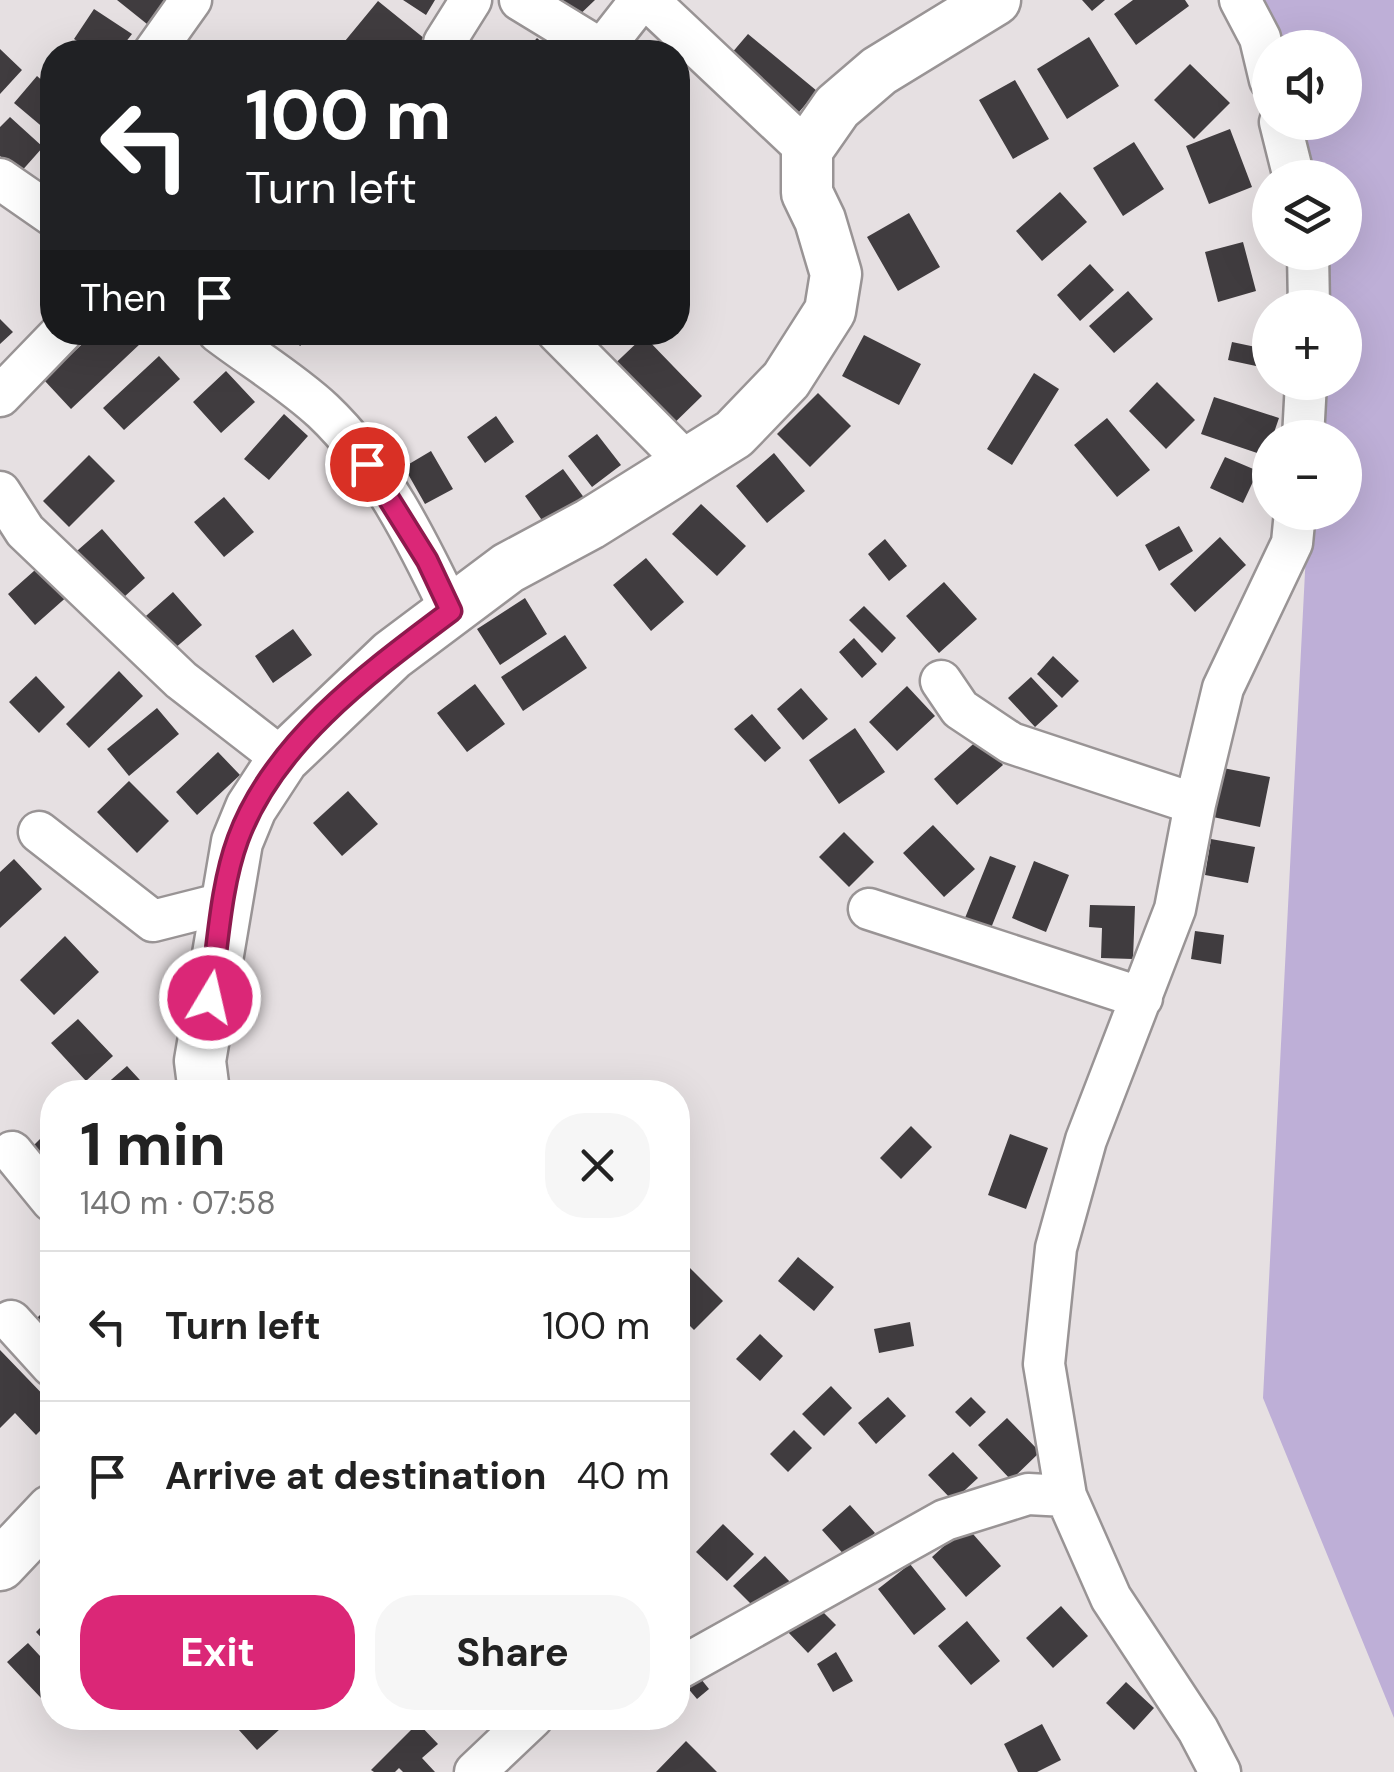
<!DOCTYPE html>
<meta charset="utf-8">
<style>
:root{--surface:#fff;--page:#f6f6f6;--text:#222;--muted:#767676;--line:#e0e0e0;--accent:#db2777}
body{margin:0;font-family:"DM Sans",sans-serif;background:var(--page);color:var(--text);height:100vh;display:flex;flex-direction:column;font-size:38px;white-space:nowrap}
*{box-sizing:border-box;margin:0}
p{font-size:32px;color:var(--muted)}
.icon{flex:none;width:55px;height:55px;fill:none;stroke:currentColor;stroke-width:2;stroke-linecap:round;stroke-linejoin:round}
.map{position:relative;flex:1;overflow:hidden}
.panel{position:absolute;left:40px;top:1080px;width:650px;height:650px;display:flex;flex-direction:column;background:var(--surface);border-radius:40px;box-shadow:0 10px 40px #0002}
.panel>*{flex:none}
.guide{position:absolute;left:40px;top:40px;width:650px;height:305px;border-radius:40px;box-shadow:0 10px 40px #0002;background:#202124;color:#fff;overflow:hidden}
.fabs{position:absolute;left:1252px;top:30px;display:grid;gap:20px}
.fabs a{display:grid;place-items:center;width:110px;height:110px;border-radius:50%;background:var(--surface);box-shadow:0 10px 40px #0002;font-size:50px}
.pin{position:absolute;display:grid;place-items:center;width:85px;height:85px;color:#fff;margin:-42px;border:5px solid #fff;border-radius:50%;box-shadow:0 2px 10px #0007}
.me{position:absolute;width:110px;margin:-55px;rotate:9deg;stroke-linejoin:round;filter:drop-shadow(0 0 8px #0008)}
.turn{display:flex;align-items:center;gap:35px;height:210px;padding:0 40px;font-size:45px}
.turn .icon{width:130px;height:130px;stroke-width:2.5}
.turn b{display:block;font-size:70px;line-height:85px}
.then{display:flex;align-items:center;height:95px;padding:0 40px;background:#0003;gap:20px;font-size:38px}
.round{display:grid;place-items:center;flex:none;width:105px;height:105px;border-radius:40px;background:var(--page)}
.overview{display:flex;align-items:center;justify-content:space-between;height:170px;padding:0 40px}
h1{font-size:60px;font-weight:700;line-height:75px}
.button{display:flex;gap:20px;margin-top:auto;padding:20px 40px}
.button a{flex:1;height:115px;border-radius:40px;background:var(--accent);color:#fff;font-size:40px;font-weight:700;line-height:115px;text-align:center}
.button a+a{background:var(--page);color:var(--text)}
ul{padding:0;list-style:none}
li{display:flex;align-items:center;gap:30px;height:150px;padding:0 40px;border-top:2px solid var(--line)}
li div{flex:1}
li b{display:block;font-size:38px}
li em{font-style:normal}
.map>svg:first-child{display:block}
.water{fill:#beafd7}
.building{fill:#403c3f}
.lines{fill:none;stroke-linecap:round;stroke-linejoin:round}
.minor-casing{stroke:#999495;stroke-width:45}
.major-casing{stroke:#999495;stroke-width:55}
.minor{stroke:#fff;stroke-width:40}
.major{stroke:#fff;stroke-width:50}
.route-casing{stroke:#8e194d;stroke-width:25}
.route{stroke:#db2777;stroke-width:18}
</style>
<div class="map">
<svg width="1394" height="1772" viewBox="0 0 1394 1772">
<rect width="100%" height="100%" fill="#e6e0e2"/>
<path class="water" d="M1257 0H1394V1718L1263 1398 1308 513 1345 512V438L1312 437 1315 383 1345 382V308L1318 307 1321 253 1345 252V178L1305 177 1290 123 1345 122V48H1270Z"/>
<path class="building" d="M117 0H166L147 24Z
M403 0H435L426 15Z
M551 0H595L573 21Z
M1082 0H1105L1092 11Z
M1133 0H1185L1189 6 1136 45 1114 14Z
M378 1 425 39 414 52H359L345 41Z
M94 9 132 34 118 52H94L74 39Z
M748 34 817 91 794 118 725 61Z
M1089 37 1119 86 1067 119 1037 69Z
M537 38 553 52H524Z
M0 49 22 70 0 94Z
M1190 64 1230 103 1194 139 1154 100Z
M37 76 52 89V135L14 103Z
M1015 80 1049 139 1013 159 979 100Z
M10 117 43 147 19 174 0 156V127Z
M1230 129 1252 187 1209 204 1186 146Z
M1134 142 1164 189 1123 216 1093 168Z
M1060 192 1087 222 1042 261 1016 231Z
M909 213 940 267 898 291 867 237Z
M1243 242 1256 291 1218 302 1205 252Z
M1090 264 1114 290 1080 321 1057 295Z
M1128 291 1153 319 1114 353 1089 326Z
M0 319 13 332 0 344Z
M95 332H132L141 343 71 409 44 380Z
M288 332H315L300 346Z
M864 335 921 364 899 405 842 376Z
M644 336 702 396 662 435 603 375Z
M1232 342 1270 350V369L1228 360Z
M159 356 180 379 124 430 103 408Z
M226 371 255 402 221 433 193 402Z
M1034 373 1059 389 1012 465 987 449Z
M1157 382 1195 420 1166 449 1129 411Z
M818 393 851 426 810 467 777 434Z
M1214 397 1279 418 1266 456 1201 434Z
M284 414 308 436 269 480 244 459Z
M496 416 514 442 485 463 467 437Z
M1107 418 1150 470 1117 497 1074 445Z
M597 434 621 465 592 487 568 456Z
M431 451 453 489 425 504 404 467Z
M774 453 805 491 767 523 736 486Z
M89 455 115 481 69 527 43 501Z
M1225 457 1258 471 1243 503 1210 488Z
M563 469 585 499 546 526 525 496Z
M224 497 254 532 224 557 194 522Z
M701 504 746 546 717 576 672 534Z
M1179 526 1193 551 1159 571 1145 545Z
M102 529 145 578 113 607 70 557Z
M1220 537 1246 565 1195 612 1170 584Z
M885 539 907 566 889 581 868 554Z
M646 558 684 602 651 631 613 585Z
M43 563 70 594 35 625 8 594Z
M944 582 977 619 939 653 906 616Z
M173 592 202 625 167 655 138 623Z
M525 598 547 634 500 665 477 629Z
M864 606 896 638 882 653 849 620Z
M293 629 312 655 273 683 255 656Z
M565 635 587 668 523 711 501 677Z
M854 638 877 664 862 678 839 652Z
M1053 656 1079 681 1062 698 1037 674Z
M119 671 143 696 89 748 66 724Z
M36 676 65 707 39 733 9 702Z
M1031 677 1058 706 1035 727 1008 698Z
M475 684 505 724 467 752 437 713Z
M907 686 935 716 897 751 869 722Z
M801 688 828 719 803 740 777 709Z
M157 708 179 734 129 776 107 749Z
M752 714 781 748 765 762 734 729Z
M855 728 885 772 839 804 809 760Z
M980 738 1003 765 957 805 934 779Z
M218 752 240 775 197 815 176 792Z
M1223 768 1270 777 1260 827 1213 817Z
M129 781 169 821 137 853 97 812Z
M348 791 378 824 342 856 313 823Z
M933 825 975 869 944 897 903 853Z
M844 832 874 862 849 887 819 857Z
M1211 839 1255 847 1248 883 1205 875Z
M990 856 1016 866 991 928 965 918Z
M14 859 42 889 0 928V872Z
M1034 861 1069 875 1046 932 1012 918Z
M1090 905 1135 906 1133 959 1101 958 1102 928 1089 927Z
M1195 931 1224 935 1221 964 1191 959Z
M65 936 99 972 54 1015 20 980Z
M78 1019 113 1056 86 1081 51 1043Z
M127 1066 151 1092H97Z
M911 1126 932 1147 901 1179 880 1158Z
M52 1127V1167L32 1147Z
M1010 1134 1048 1148 1026 1209 988 1195Z
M798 1257 834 1287 814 1311 778 1281Z
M689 1267 723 1301 694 1330 678 1314V1278Z
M52 1303V1355L26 1329Z
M910 1322 914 1346 879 1353 874 1329Z
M760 1334 783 1356 760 1381 736 1359Z
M0 1350 52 1404V1419L36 1435 15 1413 0 1428Z
M831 1386 852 1408 824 1436 802 1414Z
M888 1397 906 1416 876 1444 858 1423Z
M971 1397 986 1412 970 1427 955 1412Z
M1007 1418 1040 1452 1011 1480 978 1445Z
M794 1430 812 1448 788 1472 770 1454Z
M953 1452 978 1478 953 1501 928 1475Z
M850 1505 875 1533 847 1558 822 1530Z
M723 1524 754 1554 727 1581 696 1552Z
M966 1526 1001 1566 966 1597 932 1557Z
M765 1556 792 1584 761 1614 733 1586Z
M910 1564 946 1609 914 1635 878 1589Z
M815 1604 836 1625 808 1653 787 1631Z
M1061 1606 1088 1636 1053 1668 1026 1638Z
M52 1616V1649L36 1632Z
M967 1621 1000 1661 971 1685 938 1646Z
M28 1643 52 1669V1687L41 1698 7 1662Z
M836 1652 853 1681 833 1692 817 1664Z
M693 1669 709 1689 697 1699 680 1679Z
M1126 1682 1154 1708 1134 1730 1106 1703Z
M233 1718H292L257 1750 230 1720Z
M459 1718H484L471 1730Z
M641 1718H668L650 1730Z
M418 1723 438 1744 422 1758 435 1772H403L399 1768 395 1772H374L371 1770Z
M1042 1724 1061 1760 1037 1772H1018L1004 1744Z
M686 1741 717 1772H656Z"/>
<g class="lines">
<defs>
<path id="minor" d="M520 0 602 50
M1240 0 1260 38 1270 80
M444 43 471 0
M154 52 191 0
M600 52 640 1 652 4 807 150
M1280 122 1294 178
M0 179 52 215
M1308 252 1309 308
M218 332C252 358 292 382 323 411 380 465 418 542 451 611
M557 332 688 464
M0 396 62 332
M1303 438 1306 382
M0 492 25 531 181 680 283 759
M941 681 960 709 1011 743 1195 804
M39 832 153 921 224 903
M869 909 1142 998
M12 1152 52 1201
M11 1321 52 1366
M678 1669 945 1520 1028 1494 1066 1496
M475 1772 532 1718
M1220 1772 1198 1730 1111 1598 1066 1496 1044 1364 1056 1248 1086 1140 1175 909 1195 804 1223 688 1292 543 1295 512"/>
<path id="major" d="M204 1092 200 1061 237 842 251 808 283 759 392 655 508 568 590 524 734 434 786 380 830 311 836 274 820 220 807 193V150L837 107 879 71 995 0
M0 1565 52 1510"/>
</defs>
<use href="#minor" class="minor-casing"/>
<use href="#major" class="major-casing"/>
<use href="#minor" class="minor"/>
<use href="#major" class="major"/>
</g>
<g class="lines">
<defs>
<path id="route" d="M210 998C218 946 220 888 238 839 274 741 371 671 451 611L427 560 367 464"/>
</defs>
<use href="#route" class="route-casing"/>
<use href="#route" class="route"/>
</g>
</svg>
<div class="fabs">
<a><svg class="icon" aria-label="sound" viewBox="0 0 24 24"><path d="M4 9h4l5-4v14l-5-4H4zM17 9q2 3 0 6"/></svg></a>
<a><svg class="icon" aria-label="layers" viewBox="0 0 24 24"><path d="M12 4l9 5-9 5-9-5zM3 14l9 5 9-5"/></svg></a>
<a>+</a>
<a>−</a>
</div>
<div class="pin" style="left:367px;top:464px;background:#d93025"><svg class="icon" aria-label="arrive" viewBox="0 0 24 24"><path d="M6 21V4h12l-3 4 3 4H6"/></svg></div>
<svg class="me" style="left:210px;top:998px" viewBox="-20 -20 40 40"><circle r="17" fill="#db2777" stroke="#fff" stroke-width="3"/><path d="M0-11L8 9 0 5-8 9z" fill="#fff"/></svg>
<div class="guide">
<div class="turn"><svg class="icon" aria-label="left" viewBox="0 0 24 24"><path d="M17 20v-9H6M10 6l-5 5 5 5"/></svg><div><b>100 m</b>Turn left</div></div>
<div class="then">Then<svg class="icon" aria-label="arrive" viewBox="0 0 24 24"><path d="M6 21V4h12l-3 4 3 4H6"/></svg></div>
</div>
<section class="panel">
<div class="overview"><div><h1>1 min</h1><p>140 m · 07:58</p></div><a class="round"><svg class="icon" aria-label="close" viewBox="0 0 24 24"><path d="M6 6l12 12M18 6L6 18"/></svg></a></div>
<ul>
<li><svg class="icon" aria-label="left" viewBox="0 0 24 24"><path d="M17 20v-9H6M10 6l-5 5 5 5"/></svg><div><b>Turn left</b></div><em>100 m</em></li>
<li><svg class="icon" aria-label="arrive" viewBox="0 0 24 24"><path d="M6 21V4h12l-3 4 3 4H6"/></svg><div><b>Arrive at destination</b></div><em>40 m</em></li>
</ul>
<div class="button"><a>Exit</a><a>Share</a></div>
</section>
</div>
